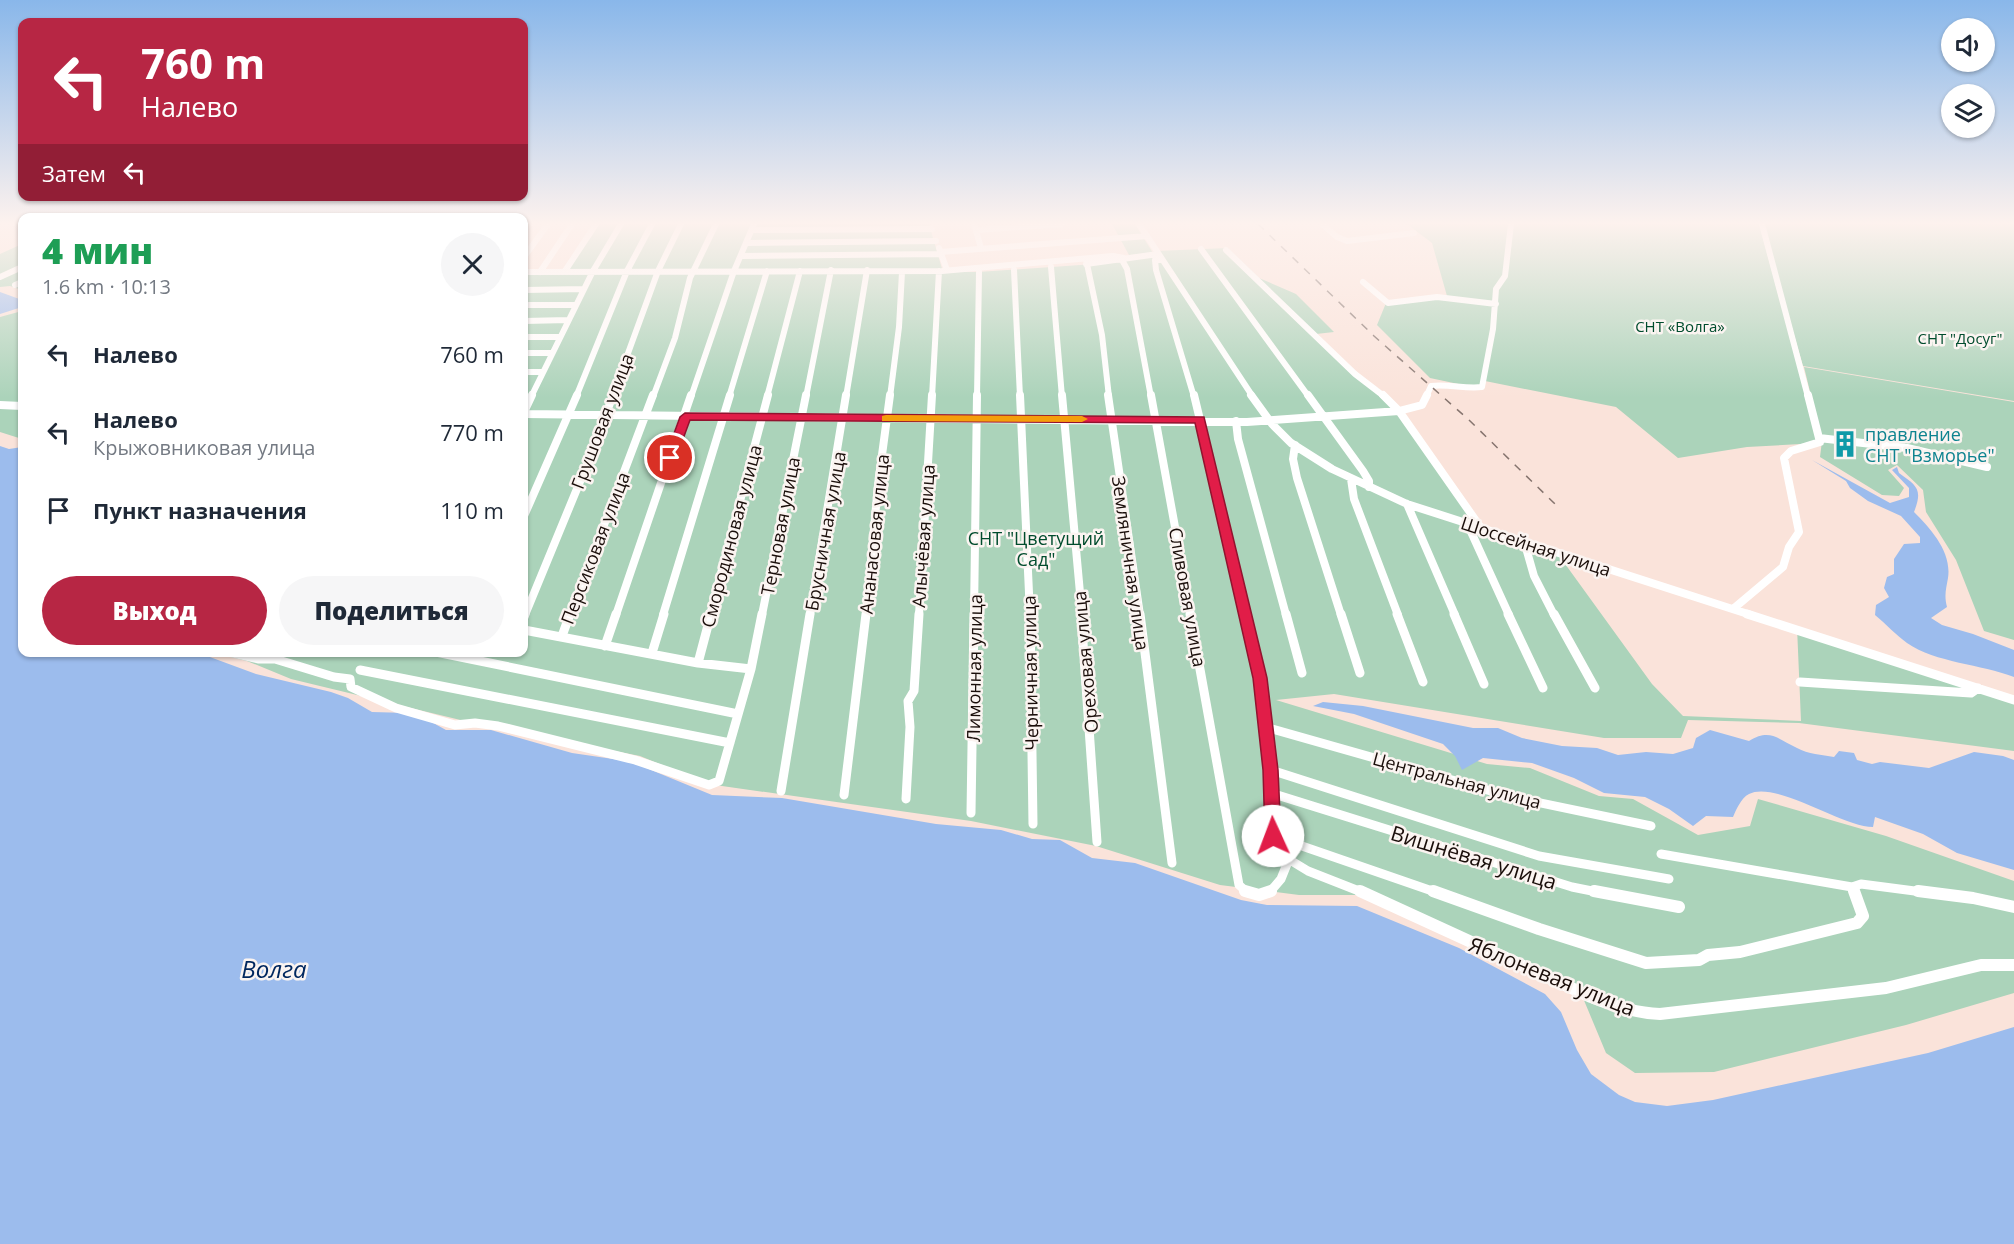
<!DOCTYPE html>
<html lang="ru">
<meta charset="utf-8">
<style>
:root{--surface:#fff;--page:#f6f6f7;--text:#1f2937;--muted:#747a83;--accent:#b72644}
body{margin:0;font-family:"Open Sans",sans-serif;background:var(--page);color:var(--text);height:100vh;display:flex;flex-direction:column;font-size:22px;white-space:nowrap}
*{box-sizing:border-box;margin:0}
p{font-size:20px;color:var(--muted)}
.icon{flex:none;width:33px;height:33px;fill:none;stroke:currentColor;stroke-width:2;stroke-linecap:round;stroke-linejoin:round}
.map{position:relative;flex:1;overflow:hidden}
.sheet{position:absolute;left:18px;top:213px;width:510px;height:444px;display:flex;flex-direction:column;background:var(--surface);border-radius:12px;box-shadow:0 2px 4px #0004}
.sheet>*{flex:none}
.guide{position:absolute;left:18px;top:18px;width:510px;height:183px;border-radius:12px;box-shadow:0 2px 4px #0004;background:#b72644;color:#fff;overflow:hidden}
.fabs{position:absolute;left:1941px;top:18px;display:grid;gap:12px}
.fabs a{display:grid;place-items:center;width:54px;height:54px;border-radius:50%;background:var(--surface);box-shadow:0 2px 4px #0004;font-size:30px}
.pin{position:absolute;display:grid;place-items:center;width:51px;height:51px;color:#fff;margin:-26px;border:3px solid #fff;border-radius:50%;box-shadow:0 2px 6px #0007}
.me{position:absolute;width:66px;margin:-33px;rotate:358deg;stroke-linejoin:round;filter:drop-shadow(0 0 4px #0008)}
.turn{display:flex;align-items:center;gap:21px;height:126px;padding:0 24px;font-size:27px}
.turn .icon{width:78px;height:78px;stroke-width:2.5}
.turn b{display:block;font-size:42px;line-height:51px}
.then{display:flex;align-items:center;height:57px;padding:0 24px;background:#0003;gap:12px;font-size:22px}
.round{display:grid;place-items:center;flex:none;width:63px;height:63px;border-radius:32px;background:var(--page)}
.summary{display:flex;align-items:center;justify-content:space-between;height:102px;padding:0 24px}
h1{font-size:36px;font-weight:800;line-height:45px;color:#1e9e55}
.action{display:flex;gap:12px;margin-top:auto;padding:12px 24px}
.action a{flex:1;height:69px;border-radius:36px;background:var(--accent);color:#fff;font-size:24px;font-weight:800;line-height:69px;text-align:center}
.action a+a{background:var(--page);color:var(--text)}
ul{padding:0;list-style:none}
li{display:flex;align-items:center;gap:18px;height:78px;padding:0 24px}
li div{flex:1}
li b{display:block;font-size:22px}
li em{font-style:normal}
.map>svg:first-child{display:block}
.green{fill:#abd3ba}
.water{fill:#9cbced}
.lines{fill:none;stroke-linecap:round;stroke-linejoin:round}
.minor-far3{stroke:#fff;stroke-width:6}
.minor-far2{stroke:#fff;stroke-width:8}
.minor-far1{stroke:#fff;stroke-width:9}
.minor{stroke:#fff;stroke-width:12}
.rail{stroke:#85746e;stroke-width:1.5;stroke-dasharray:8 8;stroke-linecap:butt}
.route{fill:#e11d48;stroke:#92132f;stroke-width:1.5}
.slow{fill:#f59e0b}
.labels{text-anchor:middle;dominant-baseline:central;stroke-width:5;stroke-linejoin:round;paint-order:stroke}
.far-park-label{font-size:15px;fill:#004c2d;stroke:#fbf4f1}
.street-label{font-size:18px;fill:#1a0e0a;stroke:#fbf4f1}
.culture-label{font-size:18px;fill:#0d838f;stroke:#fbf4f1;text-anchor:start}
.park-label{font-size:18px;fill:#004c2d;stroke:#fbf4f1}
.near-street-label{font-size:21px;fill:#1a0e0a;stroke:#fbf4f1}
.near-water-label{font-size:24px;font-style:italic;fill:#00275f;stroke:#fbf4f1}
</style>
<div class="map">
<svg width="2014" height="1244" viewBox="0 0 2014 1244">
<rect width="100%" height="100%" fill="#fae3da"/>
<path class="green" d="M594 224H929L943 272H978L1123 262 1156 251 1228 248 1259 278 1296 294 1334 332 1316 334 1355 373 1379 389 1479 525 1555 550 1652 684 1683 716 1801 721 1797 627 2014 697V751L1799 723 1688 720 1681 738H1604L1334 694 1276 700 1487 764 1530 768 1599 796 1633 799 1698 835 1750 826 1758 799 1886 836 2014 881V993L1906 1025 1714 1072 1635 1073 1606 1053 1578 986 1368 895H1299L1220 885 1096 846 971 821 708 784 640 756 477 724 291 679 247 661 215 653 524 652V272L563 271Z
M1112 224H1135L1153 253 1129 255Z
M1407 224H1759L1819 443 1747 447 1678 458 1616 407 1485 381 1482 389 1430 378 1377 325 1386 303 1447 296 1432 243Z
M1762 224H2014V401L1803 366Z
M22 244V290L10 286 0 287V254Z
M22 311V439L0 432V317Z
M1804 367 2014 402V640L1984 631 1956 560 1926 512 1923 490 1897 465 1888 470 1904 488 1899 496 1882 495 1820 457 1822 441Z"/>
<path class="water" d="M0 292 22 300V307L0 314Z
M0 446 9 449 22 447V652L199 653 256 674 331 692 348 698 372 712 408 713 426 719 446 730H491L572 753 620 760 639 765 712 795 782 798 936 824 1001 830 1032 839 1060 840 1092 858 1135 863 1241 900 1267 905 1357 906 1459 948 1545 994 1561 1012 1577 1050 1591 1074 1619 1095 1635 1102 1667 1106 1713 1100 1928 1053 2014 1027V1244H0Z
M1812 460 1890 503 1909 497V488L1892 470 1897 467 1899 473C1917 486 1923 489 1914 512 1931 529 1952 552 1948 578 1946 589 1944 596 1947 607L1931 618 1942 625 1973 634 2014 650V677C1981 664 1936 663 1907 643 1896 635 1886 624 1875 615L1876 605 1889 597 1884 588 1887 577 1894 574V559L1904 544 1920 543V537L1901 516 1868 501 1850 488 1846 481Z
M1323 702 1363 706 1473 728H1498L1522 738 1562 746 1597 748 1618 755 1646 752 1673 754 1693 748 1696 738 1710 730 1749 741C1770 728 1778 739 1797 748 1808 754 1822 755 1834 757L1839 751 1854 753 1857 760 1872 764 1880 762 1929 768 1974 752 2003 756 2014 760V870L1957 853 1923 834 1875 817 1873 827C1842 827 1775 780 1749 794 1741 798 1736 810 1733 817L1706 816 1693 826 1669 809 1645 797 1604 793 1574 778 1532 763 1483 758 1462 770 1455 756 1443 744 1354 714 1313 706Z"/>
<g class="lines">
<path class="minor-far3" d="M974 224 981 248
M1139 224 1253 397
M1322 224 1337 237 1347 241 1414 233
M1762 224 1808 397
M752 230 932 229
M976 230 1062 224
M746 243 936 241
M939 248 947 270
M1201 249 1309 397
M1226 250 1355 374 1385 397
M940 252 1147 236
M741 256 940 254
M524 257 548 224
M1122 260 1127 269 1151 397
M1162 260H1155L1156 270 1194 397
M1086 264 1158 254
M1087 264 1102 335 1109 397
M1051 267 1062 397
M1014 270 1020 397
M565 271 596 224
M524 272 942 271 1113 256 1124 258
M540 272 572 224
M0 277 22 267
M1363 282 1388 303 1437 297 1496 304
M15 285 22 282
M524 290 584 289
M524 305H576
M524 321 568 320
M524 337H560
M524 353H551
M524 372H543
M531 397 593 271 621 224
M576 397 627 271 652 224
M612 397 658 271 681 224
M653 397 675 338 690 278 716 224
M691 397 734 271 754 224
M729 397 767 271
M767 397 800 271
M806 397 831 270
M846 397 867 270
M890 397 899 327 902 272
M932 397 939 271
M977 397 979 272
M1426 397 1431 386C1449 384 1465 389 1482 387L1493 329 1496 289 1505 276 1511 224"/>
<path class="minor-far2" d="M1020 395 1030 615
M1062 395 1082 615
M1108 395 1140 615
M1151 395 1191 615
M1194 395 1247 615
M1251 395 1272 424 1291 443 1332 469 1407 504 1751 615
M1308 395 1363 471 1369 481V487
M1383 395 1399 411 1481 528
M0 405 22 406
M524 412 532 395
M524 414 1247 422 1399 411 1422 405 1427 395
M1236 421 1238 439 1286 615
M1819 438 1907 448 1987 467
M1295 445 1293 459 1297 478 1341 615
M1351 479 1354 499 1398 615
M1407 504 1455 615
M524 516 577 395
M1467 523 1509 615
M1524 541 1534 576 1554 615
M1733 609 1783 567 1789 547 1799 532 1784 458 1791 451 1820 442 1808 395
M525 615 593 450 613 395
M570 615 653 395
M616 615 691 395
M663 615 730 395
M710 615 768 395
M762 615 806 395
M810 615 846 395
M866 615 878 485 890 395
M919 615 932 395
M974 615 977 395"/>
<path class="minor-far1" d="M1030 614 1033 824
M1081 614 1097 842
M1140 614 1172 863
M1190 614 1239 885 1248 893
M1246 614 1260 678 1271 770 1273 836 1287 864 1281 879 1269 893
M1286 614 1302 673
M1341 614 1360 673
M1397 614 1423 682
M1454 614 1484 684
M1508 614 1543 688
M1554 614 1595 688
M1747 614 2014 700
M524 617 525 614
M524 630 698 663 751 669
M562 636 570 614
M605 646 616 614
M229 652 259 659H275L334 677 350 679 351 687 396 708 455 725 475 723 498 726 635 760 709 785 719 781 751 669 762 614
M436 652 738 714
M652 653 664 614
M698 663 711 614
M360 670 730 743
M1800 682 1971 693 1978 688
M1265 727 1512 797 1651 826
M1271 770 1539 856 1669 879
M781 791 810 614
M1271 793 1572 887 1602 893
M844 795 866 614
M906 799 910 727 908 701 914 691 919 614
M971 813 974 614
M1273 836 1438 893
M1661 854 1852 887 1861 884 1930 893
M1285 857 1308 871 1364 893
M1852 887 1854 893"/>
<path class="minor" d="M1245 891 1259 895 1271 891
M1360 891 1591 997C1613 1006 1635 1013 1660 1014L1886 988 1981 965H2014
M1433 891 1539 929 1646 963 1699 960 1708 955 1740 952 1857 923 1863 916 1854 891
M1594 891 1679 907
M1918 891 1973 898 2014 907"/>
<path class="rail" d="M1258 224 1374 336 1469 420 1556 505"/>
</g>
<linearGradient id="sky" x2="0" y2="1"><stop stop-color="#89b7ea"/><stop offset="0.56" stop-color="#fdf2ee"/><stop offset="1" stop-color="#fdf2ee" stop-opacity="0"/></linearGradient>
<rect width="2014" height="398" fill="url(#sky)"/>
<path class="route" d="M685 413 1204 417 1267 678 1278 770 1281 836 1279 841 1273 843 1267 841 1265 836 1263 770 1253 678 1195 423 690 420 676 458 675 461H666L665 458 680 417Z"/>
<path class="slow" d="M886 415 1082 416 1088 419 1082 422 882 421V416Z"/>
<defs>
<symbol id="building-bare" viewBox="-9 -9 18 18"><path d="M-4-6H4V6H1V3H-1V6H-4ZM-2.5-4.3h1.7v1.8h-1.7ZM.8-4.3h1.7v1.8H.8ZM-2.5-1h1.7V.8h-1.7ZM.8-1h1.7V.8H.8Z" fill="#0f9aa8" stroke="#fbf4f1" stroke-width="2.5" paint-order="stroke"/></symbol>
</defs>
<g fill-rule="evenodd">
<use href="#building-bare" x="1826" y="425" width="38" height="38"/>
</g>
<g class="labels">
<g class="far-park-label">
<text x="1680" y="326">СНТ «Волга»</text>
<text x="1960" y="338">СНТ "Досуг"</text>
</g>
<g class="street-label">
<text transform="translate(602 421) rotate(-69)">Грушовая улица</text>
<text transform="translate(780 526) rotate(-79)">Терновая улица</text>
<text transform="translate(825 531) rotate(-80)">Брусничная улица</text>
<text transform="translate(874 534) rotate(-84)">Ананасовая улица</text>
<text transform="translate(731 536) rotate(-75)">Смородиновая улица</text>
<text transform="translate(923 536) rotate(-86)">Алычёвая улица</text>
<text transform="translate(1536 546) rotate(18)">Шоссейная улица</text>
<text transform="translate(595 548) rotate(-69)">Персиковая улица</text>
<text transform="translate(1131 563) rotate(82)">Земляничная улица</text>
<text transform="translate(1188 597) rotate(80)">Сливовая улица</text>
<text transform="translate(1085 662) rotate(-95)">Ореховая улица</text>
<text transform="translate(974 668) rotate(-89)">Лимонная улица</text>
<text transform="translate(1030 673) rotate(-91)">Черничная улица</text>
<text transform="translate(1457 780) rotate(15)">Центральная улица</text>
</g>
<g class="culture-label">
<text x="1865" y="434">правление<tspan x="1865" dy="21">СНТ "Взморье"</tspan></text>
</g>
<g class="park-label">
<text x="1036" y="538">СНТ "Цветущий<tspan x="1036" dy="21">Сад"</tspan></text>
</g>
<g class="near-street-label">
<text transform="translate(1474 857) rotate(17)">Вишнёвая улица</text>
<text transform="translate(1552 976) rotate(22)">Яблоневая улица</text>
</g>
<g class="near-water-label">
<text x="274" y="968">Волга</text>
</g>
</g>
</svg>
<div class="fabs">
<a><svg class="icon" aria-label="sound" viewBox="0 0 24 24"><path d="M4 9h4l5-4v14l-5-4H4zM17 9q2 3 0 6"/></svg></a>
<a><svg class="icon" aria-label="layers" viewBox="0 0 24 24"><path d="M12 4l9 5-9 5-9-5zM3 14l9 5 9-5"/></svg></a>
</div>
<div class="pin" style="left:670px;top:458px;background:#d93025"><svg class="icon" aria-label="arrive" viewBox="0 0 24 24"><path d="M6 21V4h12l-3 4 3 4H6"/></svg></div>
<svg class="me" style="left:1273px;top:836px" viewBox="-20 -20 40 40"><circle r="19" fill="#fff"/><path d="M0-13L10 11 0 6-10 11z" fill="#e11d48"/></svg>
<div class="guide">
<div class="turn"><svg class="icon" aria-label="left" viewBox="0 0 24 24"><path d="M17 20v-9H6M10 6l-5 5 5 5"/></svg><div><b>760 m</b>Налево</div></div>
<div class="then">Затем<svg class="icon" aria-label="left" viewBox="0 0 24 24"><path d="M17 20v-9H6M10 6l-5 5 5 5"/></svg></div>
</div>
<section class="sheet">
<div class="summary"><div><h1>4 мин</h1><p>1.6 km · 10:13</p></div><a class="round"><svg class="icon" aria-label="close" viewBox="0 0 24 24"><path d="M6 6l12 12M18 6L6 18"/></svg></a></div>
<ul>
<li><svg class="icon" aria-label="left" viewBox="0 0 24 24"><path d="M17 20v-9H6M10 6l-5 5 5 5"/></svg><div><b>Налево</b></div><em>760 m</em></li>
<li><svg class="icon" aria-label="left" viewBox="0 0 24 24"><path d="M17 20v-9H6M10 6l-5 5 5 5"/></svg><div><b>Налево</b><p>Крыжовниковая улица</p></div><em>770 m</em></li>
<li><svg class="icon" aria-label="arrive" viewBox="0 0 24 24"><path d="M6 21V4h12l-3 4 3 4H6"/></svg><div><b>Пункт назначения</b></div><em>110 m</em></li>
</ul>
<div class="action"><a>Выход</a><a>Поделиться</a></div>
</section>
</div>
